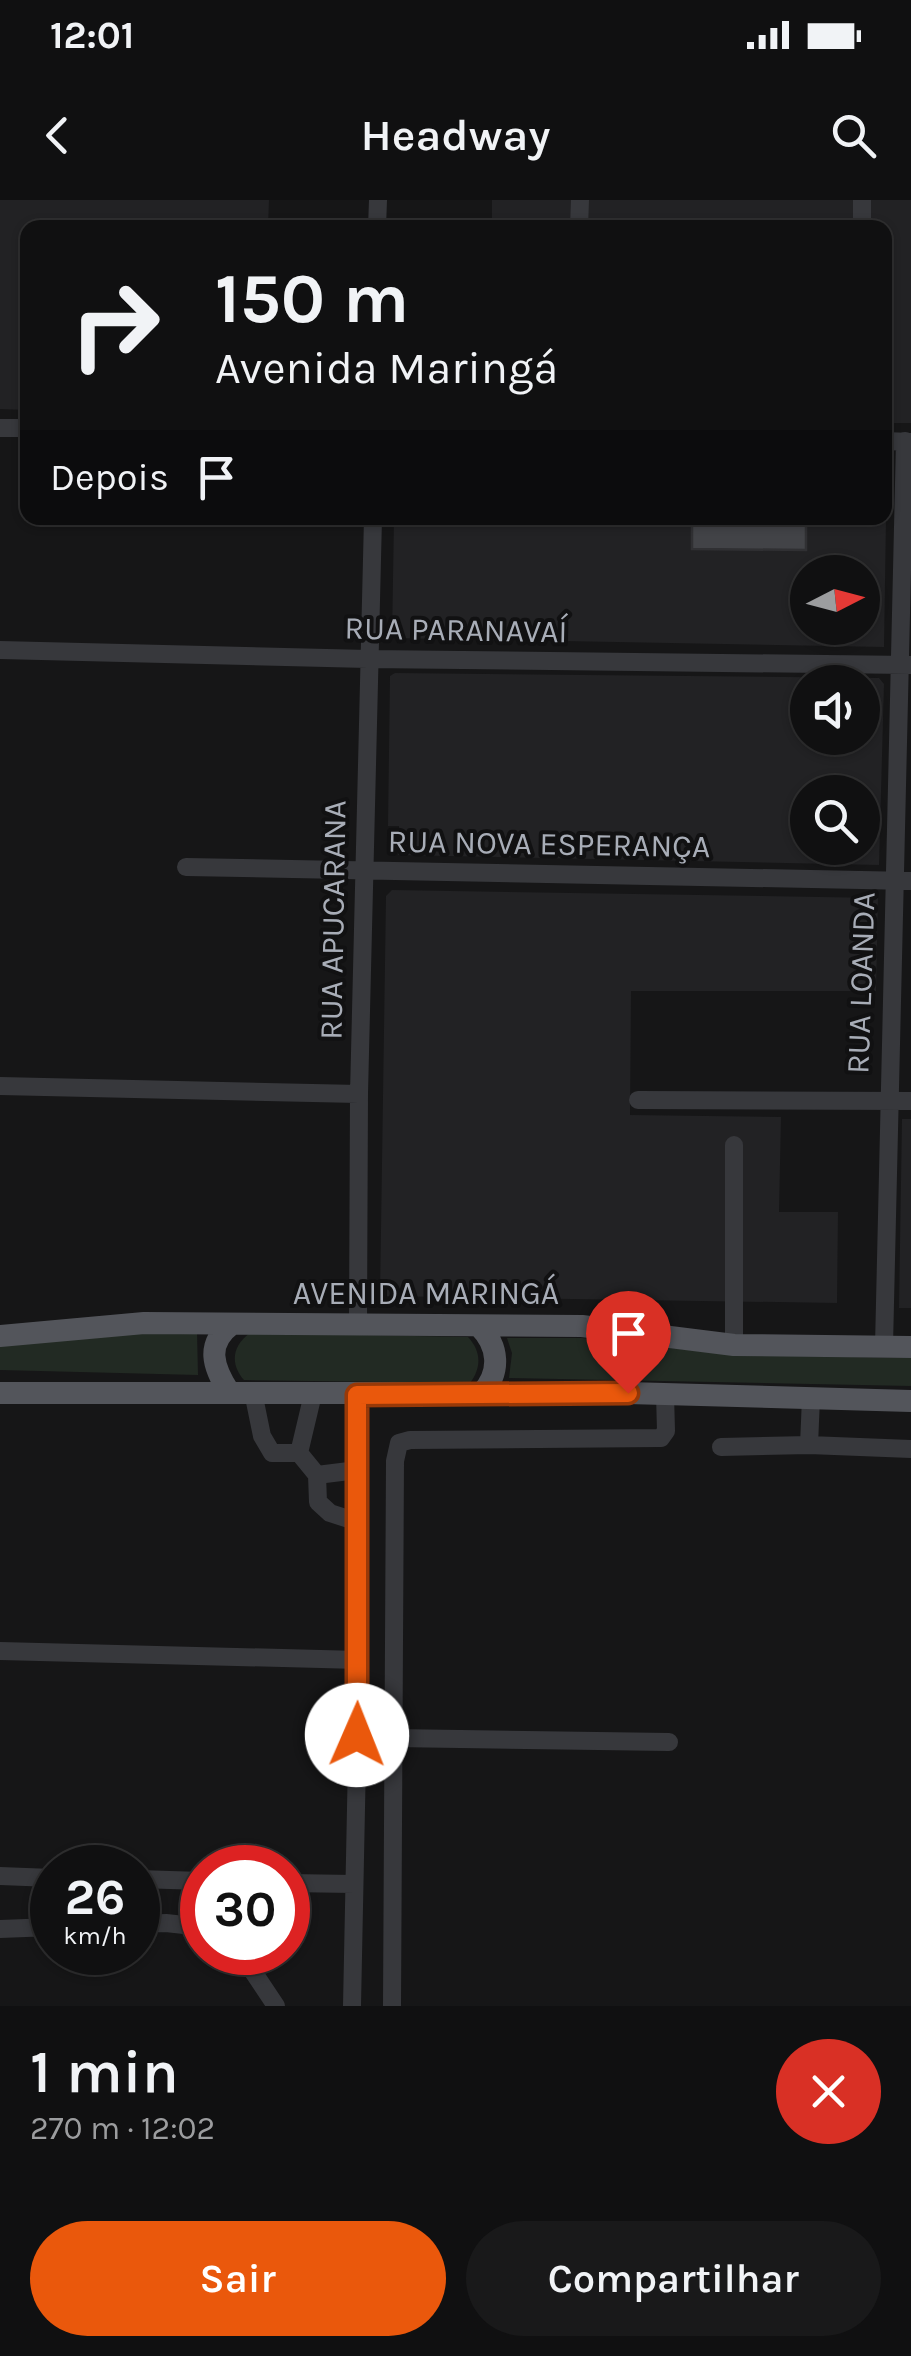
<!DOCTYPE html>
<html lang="pt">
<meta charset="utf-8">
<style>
:root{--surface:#101011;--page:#19191a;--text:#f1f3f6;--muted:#9c9d9f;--line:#303031;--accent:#ea580c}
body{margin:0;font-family:Karla,sans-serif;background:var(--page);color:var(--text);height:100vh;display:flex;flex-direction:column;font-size:38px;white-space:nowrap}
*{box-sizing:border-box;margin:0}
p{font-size:32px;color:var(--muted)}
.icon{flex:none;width:55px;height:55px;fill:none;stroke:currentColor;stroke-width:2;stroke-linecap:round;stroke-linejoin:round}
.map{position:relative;height:1806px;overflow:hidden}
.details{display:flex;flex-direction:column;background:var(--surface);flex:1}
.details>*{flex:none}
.guide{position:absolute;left:20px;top:20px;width:872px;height:305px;border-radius:20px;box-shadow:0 2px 8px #0004,0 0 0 2px var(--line);background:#101011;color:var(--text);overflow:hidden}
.needle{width:65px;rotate:84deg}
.fabs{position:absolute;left:790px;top:355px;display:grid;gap:20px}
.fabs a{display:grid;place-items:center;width:90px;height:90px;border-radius:50%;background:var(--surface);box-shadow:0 2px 8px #0004,0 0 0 2px var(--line);font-size:50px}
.speed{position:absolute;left:30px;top:1645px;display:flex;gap:20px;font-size:50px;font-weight:700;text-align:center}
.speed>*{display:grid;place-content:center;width:130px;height:130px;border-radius:50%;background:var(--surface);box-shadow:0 2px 8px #0004,0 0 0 2px var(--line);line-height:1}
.speed small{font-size:25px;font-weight:400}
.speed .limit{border:15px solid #d22;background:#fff;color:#111}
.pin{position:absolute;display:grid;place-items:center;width:85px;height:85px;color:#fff;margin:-102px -42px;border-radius:50% 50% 50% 0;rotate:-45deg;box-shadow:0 0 10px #0007}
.pin .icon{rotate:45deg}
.me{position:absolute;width:110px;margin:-55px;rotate:1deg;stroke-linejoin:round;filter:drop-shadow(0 0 8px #0008)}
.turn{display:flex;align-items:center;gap:35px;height:210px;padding:0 30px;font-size:45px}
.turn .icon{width:130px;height:130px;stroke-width:2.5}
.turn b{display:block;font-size:70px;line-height:85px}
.then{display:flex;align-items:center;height:95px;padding:0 30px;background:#0003;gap:20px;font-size:38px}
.round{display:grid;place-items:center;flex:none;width:105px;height:105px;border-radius:52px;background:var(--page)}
.headline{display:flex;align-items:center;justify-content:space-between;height:170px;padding:0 30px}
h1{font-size:60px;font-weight:600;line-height:75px}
.button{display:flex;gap:20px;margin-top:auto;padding:20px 30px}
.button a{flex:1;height:115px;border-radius:60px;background:var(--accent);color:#fff;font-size:40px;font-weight:600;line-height:115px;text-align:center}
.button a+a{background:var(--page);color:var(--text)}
.status{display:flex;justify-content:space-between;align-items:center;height:70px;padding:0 50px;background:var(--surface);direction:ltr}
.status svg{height:28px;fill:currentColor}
header{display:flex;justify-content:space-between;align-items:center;height:130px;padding:0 30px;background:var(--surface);font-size:45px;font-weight:600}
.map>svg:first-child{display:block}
.built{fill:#222224;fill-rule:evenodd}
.green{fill:#222a23}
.building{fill:#424347;stroke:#303033;stroke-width:2.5}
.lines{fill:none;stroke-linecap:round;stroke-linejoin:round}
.minor{stroke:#37383c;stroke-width:18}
.major{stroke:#53555b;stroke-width:22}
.route-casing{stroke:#983908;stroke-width:25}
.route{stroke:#ea580c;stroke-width:18}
.labels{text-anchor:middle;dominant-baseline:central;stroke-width:8;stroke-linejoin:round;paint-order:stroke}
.street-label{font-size:32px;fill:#a8adb7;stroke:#111112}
</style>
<div class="status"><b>12:01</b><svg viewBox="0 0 49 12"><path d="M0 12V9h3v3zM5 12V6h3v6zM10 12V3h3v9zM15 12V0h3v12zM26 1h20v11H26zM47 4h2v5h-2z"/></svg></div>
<header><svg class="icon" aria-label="back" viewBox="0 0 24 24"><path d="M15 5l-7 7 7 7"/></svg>Headway<svg class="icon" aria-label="search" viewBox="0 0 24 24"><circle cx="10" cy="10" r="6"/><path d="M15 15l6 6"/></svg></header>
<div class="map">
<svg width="911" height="1806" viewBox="0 0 911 1806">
<rect width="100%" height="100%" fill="#161617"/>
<path class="built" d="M0 0H269L268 27 28 28 27 210 0 209Z
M492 0H911V223H885V28H492Z
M885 256H887L884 447 392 438 394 318H885ZM808 372H862V428H808Z
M395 473 879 478 884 484 879 665 398 655 399 626H388L390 476ZM808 482H862V538H808ZM808 592H862V648H808Z
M392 690 878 698 876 791H631L630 915 781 917 779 1012H838L837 1103 380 1096 386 696Z
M902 919H911V1108H899Z"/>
<path class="green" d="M143 1131H197L198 1175 0 1170V1145Z
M250 1133 468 1137C481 1151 482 1167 470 1183L244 1180C230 1164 232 1146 250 1133Z
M507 1138H582L733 1155 911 1158V1186L509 1178 512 1153Z"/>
<path class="building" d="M692 318H806V350L692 349Z"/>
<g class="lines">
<path class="minor" d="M862 0V28
M377 28 378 0
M579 28 580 0
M0 228H28
M885 241 911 242
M0 450 368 459 911 465
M186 667 911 681
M0 886 359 894
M638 900 911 901
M734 945V1145
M358 1125 359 894 373 318
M884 1146 905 241
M253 1192 262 1236 272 1253H299L313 1194
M811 1198 809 1245 911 1249
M721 1247 809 1245
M299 1253 317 1275 357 1270
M317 1275 318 1302 330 1313 358 1322
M0 1451 359 1460
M394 1538 669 1542
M0 1676 52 1678
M138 1679 202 1681
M288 1683 354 1684
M138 1724 166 1723 202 1727
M0 1729 52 1727
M240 1752 276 1806
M352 1806 359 1460 357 1195
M392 1806 395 1261 399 1243 410 1240 661 1238 666 1231 665 1194"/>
<path class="major" d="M479 1126C499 1146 501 1172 482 1193
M0 1136 144 1123 582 1126 734 1145 911 1147
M229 1192C213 1167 205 1144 232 1124
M0 1193H628L911 1201"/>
</g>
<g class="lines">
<defs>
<path id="route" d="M357 1535V1195L628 1193"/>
</defs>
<use href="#route" class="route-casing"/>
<use href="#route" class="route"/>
</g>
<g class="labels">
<g class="street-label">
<text transform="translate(456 430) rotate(1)">RUA PARANAVAÍ</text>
<text transform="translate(549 644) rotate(1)">RUA NOVA ESPERANÇA</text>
<text transform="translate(333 720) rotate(-89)">RUA APUCARANA</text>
<text transform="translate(861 783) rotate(-88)">RUA LOANDA</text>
<text x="426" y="1093">AVENIDA MARINGÁ</text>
</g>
</g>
</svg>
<div class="fabs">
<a><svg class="needle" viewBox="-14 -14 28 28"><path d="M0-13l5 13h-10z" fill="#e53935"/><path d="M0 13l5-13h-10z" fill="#9c9d9f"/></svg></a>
<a><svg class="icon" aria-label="sound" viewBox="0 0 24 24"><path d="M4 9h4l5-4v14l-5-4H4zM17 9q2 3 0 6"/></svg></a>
<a><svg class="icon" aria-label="search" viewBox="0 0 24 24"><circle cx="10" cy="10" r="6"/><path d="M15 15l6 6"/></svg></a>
</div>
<div class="speed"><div>26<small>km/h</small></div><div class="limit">30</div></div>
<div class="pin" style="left:628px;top:1193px;background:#d93025"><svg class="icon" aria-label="arrive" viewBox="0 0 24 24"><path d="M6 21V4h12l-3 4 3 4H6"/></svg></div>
<svg class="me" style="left:357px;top:1535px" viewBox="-20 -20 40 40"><circle r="19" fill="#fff"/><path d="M0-13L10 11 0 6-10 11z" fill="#ea580c"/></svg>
<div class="guide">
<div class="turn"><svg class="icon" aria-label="right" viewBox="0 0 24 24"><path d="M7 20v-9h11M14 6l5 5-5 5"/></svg><div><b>150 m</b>Avenida Maringá</div></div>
<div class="then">Depois<svg class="icon" aria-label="arrive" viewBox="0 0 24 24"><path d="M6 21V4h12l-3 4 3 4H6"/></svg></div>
</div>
</div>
<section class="details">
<div class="headline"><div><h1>1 min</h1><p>270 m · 12:02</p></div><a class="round" style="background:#d93025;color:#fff"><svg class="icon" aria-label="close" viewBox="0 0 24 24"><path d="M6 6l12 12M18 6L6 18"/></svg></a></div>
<div class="button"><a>Sair</a><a>Compartilhar</a></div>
</section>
